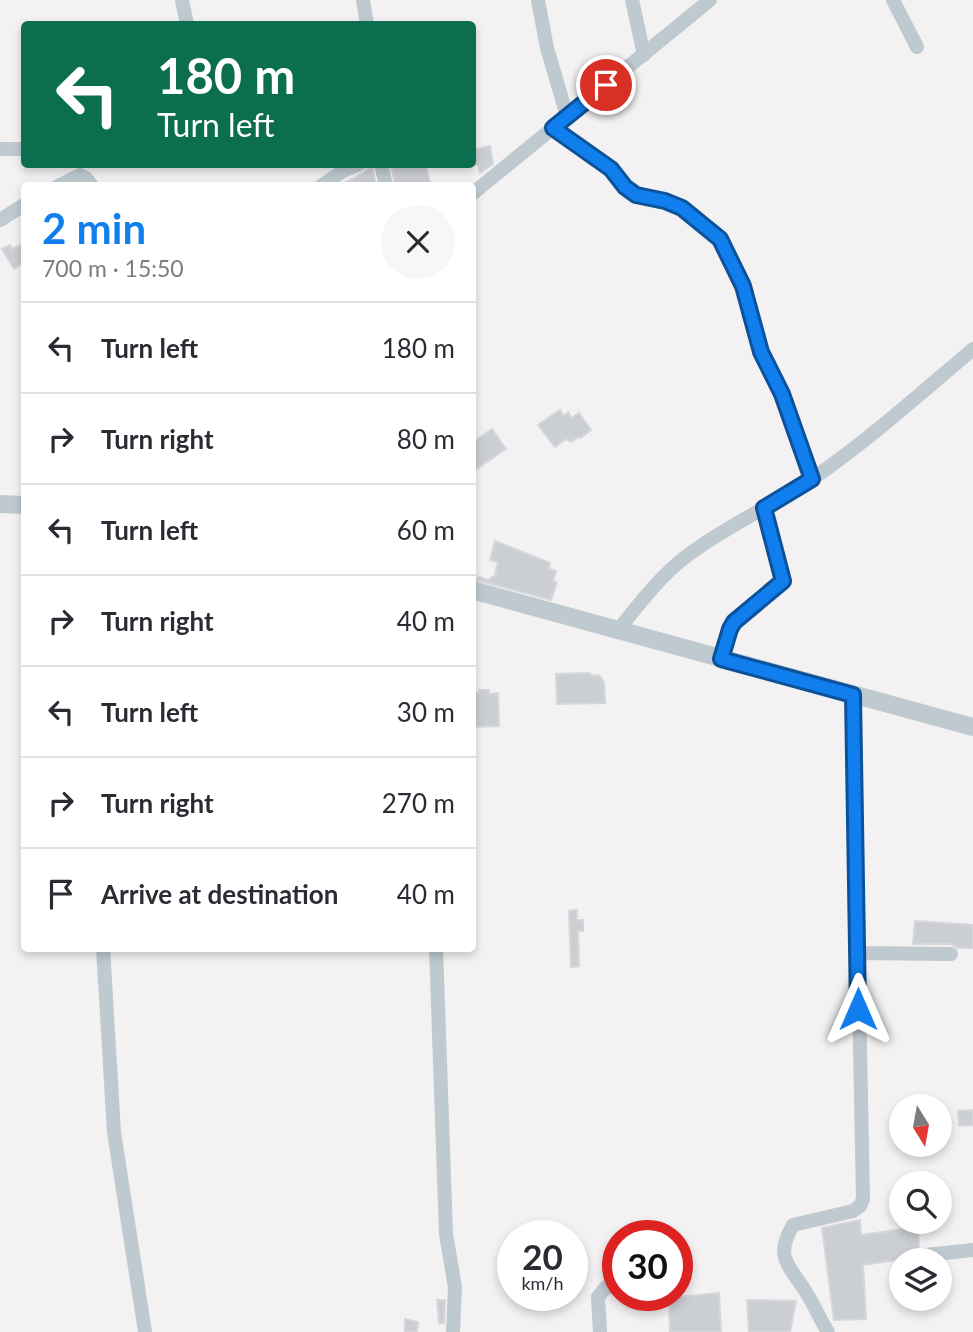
<!DOCTYPE html>
<meta charset="utf-8">
<style>
:root{--surface:#fff;--page:#f7f7f7;--text:#2b2b33;--muted:#7c7c81;--line:#e1e1e2;--accent:#117eed}
body{margin:0;font-family:Lato,sans-serif;background:var(--page);color:var(--text);height:100vh;display:flex;flex-direction:column;font-size:26px;white-space:nowrap}
*{box-sizing:border-box;margin:0}
p{font-size:23px;color:var(--muted)}
.icon{flex:none;width:38px;height:38px;fill:none;stroke:currentColor;stroke-width:2;stroke-linecap:round;stroke-linejoin:round}
.map{position:relative;flex:1;overflow:hidden}
.panel{position:absolute;left:21px;top:182px;width:455px;height:770px;display:flex;flex-direction:column;background:var(--surface);border-radius:7px;box-shadow:0 4px 10px #0003}
.panel>*{flex:none}
.top-card{position:absolute;left:21px;top:21px;width:455px;height:147px;border-radius:7px;box-shadow:0 4px 10px #0003;background:#0b6e4f;color:#fff;overflow:hidden}
.needle{width:46px;rotate:169deg}
.tools{position:absolute;left:889px;top:1094px;display:grid;gap:14px}
.tools a{display:grid;place-items:center;width:63px;height:63px;border-radius:50%;background:var(--surface);box-shadow:0 4px 10px #0003;font-size:35px}
.speed{position:absolute;left:497px;top:1220px;display:flex;gap:14px;font-size:35px;font-weight:700;text-align:center}
.speed>*{display:grid;place-content:center;width:91px;height:91px;border-radius:50%;background:var(--surface);box-shadow:0 4px 10px #0003;line-height:1}
.speed small{font-size:18px;font-weight:400}
.speed .limit{border:10px solid #d22;background:#fff;color:#111}
.pin{position:absolute;display:grid;place-items:center;width:60px;height:60px;color:#fff;margin:-30px;border:4px solid #fff;border-radius:50%;box-shadow:0 2px 7px #0007}
.me{position:absolute;width:77px;margin:-38px;rotate:0deg;stroke-linejoin:round;filter:drop-shadow(0 0 5px #0008)}
.turn{display:flex;align-items:center;gap:24px;height:147px;padding:0 21px;font-size:32px}
.turn .icon{width:91px;height:91px;stroke-width:2.5}
.turn b{display:block;font-size:49px;line-height:60px}
.round{display:grid;place-items:center;flex:none;width:74px;height:74px;border-radius:37px;background:var(--page)}
.overview{display:flex;align-items:center;justify-content:space-between;height:119px;padding:0 21px}
h1{font-size:42px;font-weight:700;line-height:52px;color:var(--accent)}
ul{padding:0;list-style:none}
li{display:flex;align-items:center;gap:21px;height:91px;padding:0 21px;border-top:2px solid var(--line)}
li div{flex:1}
li b{display:block;font-size:26px}
li em{font-style:normal}
.map>svg:first-child{display:block}
.building{fill:#cbced3;stroke:#d5d7dc;stroke-width:2}
.lines{fill:none;stroke-linecap:round;stroke-linejoin:round}
.minor{stroke:#bec9d0;stroke-width:14}
.tertiary{stroke:#bec9d0;stroke-width:18}
.route-casing{stroke:#0b529a;stroke-width:18}
.route{stroke:#117eed;stroke-width:12}
</style>
<div class="map">
<svg width="973" height="1332" viewBox="0 0 973 1332">
<rect width="100%" height="100%" fill="#f3f1f1"/>
<path class="building" d="M490 146 493 164 480 173 478 164 472 165V150Z
M391 164H425L431 186H395Z
M372 166 376 186H339L363 173Z
M10 245 12 249 20 245 24 252V263L14 269 2 249Z
M560 410 564 416 568 412 572 418 579 413 591 430 580 438 578 437 571 442 566 439 555 447 538 425Z
M492 429 506 449 472 472V443Z
M495 541 550 563 549 569 556 571 553 581 557 582 551 600 477 580 478 577 488 580 495 575 498 562 490 560Z
M589 673 593 676 599 675 604 682 605 703 557 704 556 674Z
M479 690H489V694L498 693 499 726 474 727 472 693H479Z
M577 910V920H583V931H578L579 966 571 967 569 911Z
M915 921 973 925V948H958L951 944H913Z
M973 1110V1125L959 1126 958 1111Z
M860 1220 861 1235 918 1227 919 1247 916 1257 863 1265 866 1319 834 1320 822 1228Z
M719 1293 721 1332H670L669 1298Z
M437 1300H445L444 1323H439Z
M747 1300 796 1301 790 1332H749Z
M405 1319 418 1322 417 1332H405Z"/>
<g class="lines">
<path class="minor" d="M182 0 187 24
M363 0 367 24
M538 0 547 48 567 116
M632 0 644 55
M893 0 917 47
M553 128 611 169 625 187 636 195 665 201 682 208 720 239 743 286 761 352 782 395 812 479
M0 149H24
M381 164 386 186
M58 186 80 175 86 178 92 186
M321 186 343 171 359 164
M472 194 710 0
M0 220 24 205
M619 629C640 603 660 576 688 555 728 525 774 505 815 477 871 438 921 393 973 349
M721 659 730 629 735 622 783 581 764 508
M103 948 114 1132 145 1332
M436 948 446 1234 455 1287 453 1332
M859 953 951 954
M925 1255 973 1250
M600 1332 598 1297 607 1286 618 1287
M828 1332C819 1318 813 1302 804 1289 787 1263 775 1256 793 1225L853 1211 860 1206 863 1199 853 695"/>
<path class="tertiary" d="M0 504 24 505
M472 590 973 727"/>
</g>
<g class="lines">
<defs>
<path id="route" d="M606 85 553 128 611 169 625 187 636 195 665 201 682 208 720 239 743 286 761 352 782 394 812 479 764 508 783 581 734 622 730 629 721 659 853 695 858 1009"/>
</defs>
<use href="#route" class="route-casing"/>
<use href="#route" class="route"/>
</g>
</svg>
<div class="tools">
<a><svg class="needle" viewBox="-14 -14 28 28"><path d="M0-13l5 13h-10z" fill="#e53935"/><path d="M0 13l5-13h-10z" fill="#7c7c81"/></svg></a>
<a><svg class="icon" aria-label="search" viewBox="0 0 24 24"><circle cx="10" cy="10" r="6"/><path d="M15 15l6 6"/></svg></a>
<a><svg class="icon" aria-label="layers" viewBox="0 0 24 24"><path d="M12 4l9 5-9 5-9-5zM3 14l9 5 9-5"/></svg></a>
</div>
<div class="speed"><div>20<small>km/h</small></div><div class="limit">30</div></div>
<div class="pin" style="left:606px;top:85px;background:#d93025"><svg class="icon" aria-label="arrive" viewBox="0 0 24 24"><path d="M6 21V4h12l-3 4 3 4H6"/></svg></div>
<svg class="me" style="left:858px;top:1009px" viewBox="-20 -20 40 40"><path d="M0-17L14 15 0 8-14 15z" fill="#117eed" stroke="#fff" stroke-width="4"/></svg>
<div class="top-card">
<div class="turn"><svg class="icon" aria-label="left" viewBox="0 0 24 24"><path d="M17 20v-9H6M10 6l-5 5 5 5"/></svg><div><b>180 m</b>Turn left</div></div>
</div>
<section class="panel">
<div class="overview"><div><h1>2 min</h1><p>700 m · 15:50</p></div><a class="round"><svg class="icon" aria-label="close" viewBox="0 0 24 24"><path d="M6 6l12 12M18 6L6 18"/></svg></a></div>
<ul>
<li><svg class="icon" aria-label="left" viewBox="0 0 24 24"><path d="M17 20v-9H6M10 6l-5 5 5 5"/></svg><div><b>Turn left</b></div><em>180 m</em></li>
<li><svg class="icon" aria-label="right" viewBox="0 0 24 24"><path d="M7 20v-9h11M14 6l5 5-5 5"/></svg><div><b>Turn right</b></div><em>80 m</em></li>
<li><svg class="icon" aria-label="left" viewBox="0 0 24 24"><path d="M17 20v-9H6M10 6l-5 5 5 5"/></svg><div><b>Turn left</b></div><em>60 m</em></li>
<li><svg class="icon" aria-label="right" viewBox="0 0 24 24"><path d="M7 20v-9h11M14 6l5 5-5 5"/></svg><div><b>Turn right</b></div><em>40 m</em></li>
<li><svg class="icon" aria-label="left" viewBox="0 0 24 24"><path d="M17 20v-9H6M10 6l-5 5 5 5"/></svg><div><b>Turn left</b></div><em>30 m</em></li>
<li><svg class="icon" aria-label="right" viewBox="0 0 24 24"><path d="M7 20v-9h11M14 6l5 5-5 5"/></svg><div><b>Turn right</b></div><em>270 m</em></li>
<li><svg class="icon" aria-label="arrive" viewBox="0 0 24 24"><path d="M6 21V4h12l-3 4 3 4H6"/></svg><div><b>Arrive at destination</b></div><em>40 m</em></li>
</ul>
</section>
</div>
